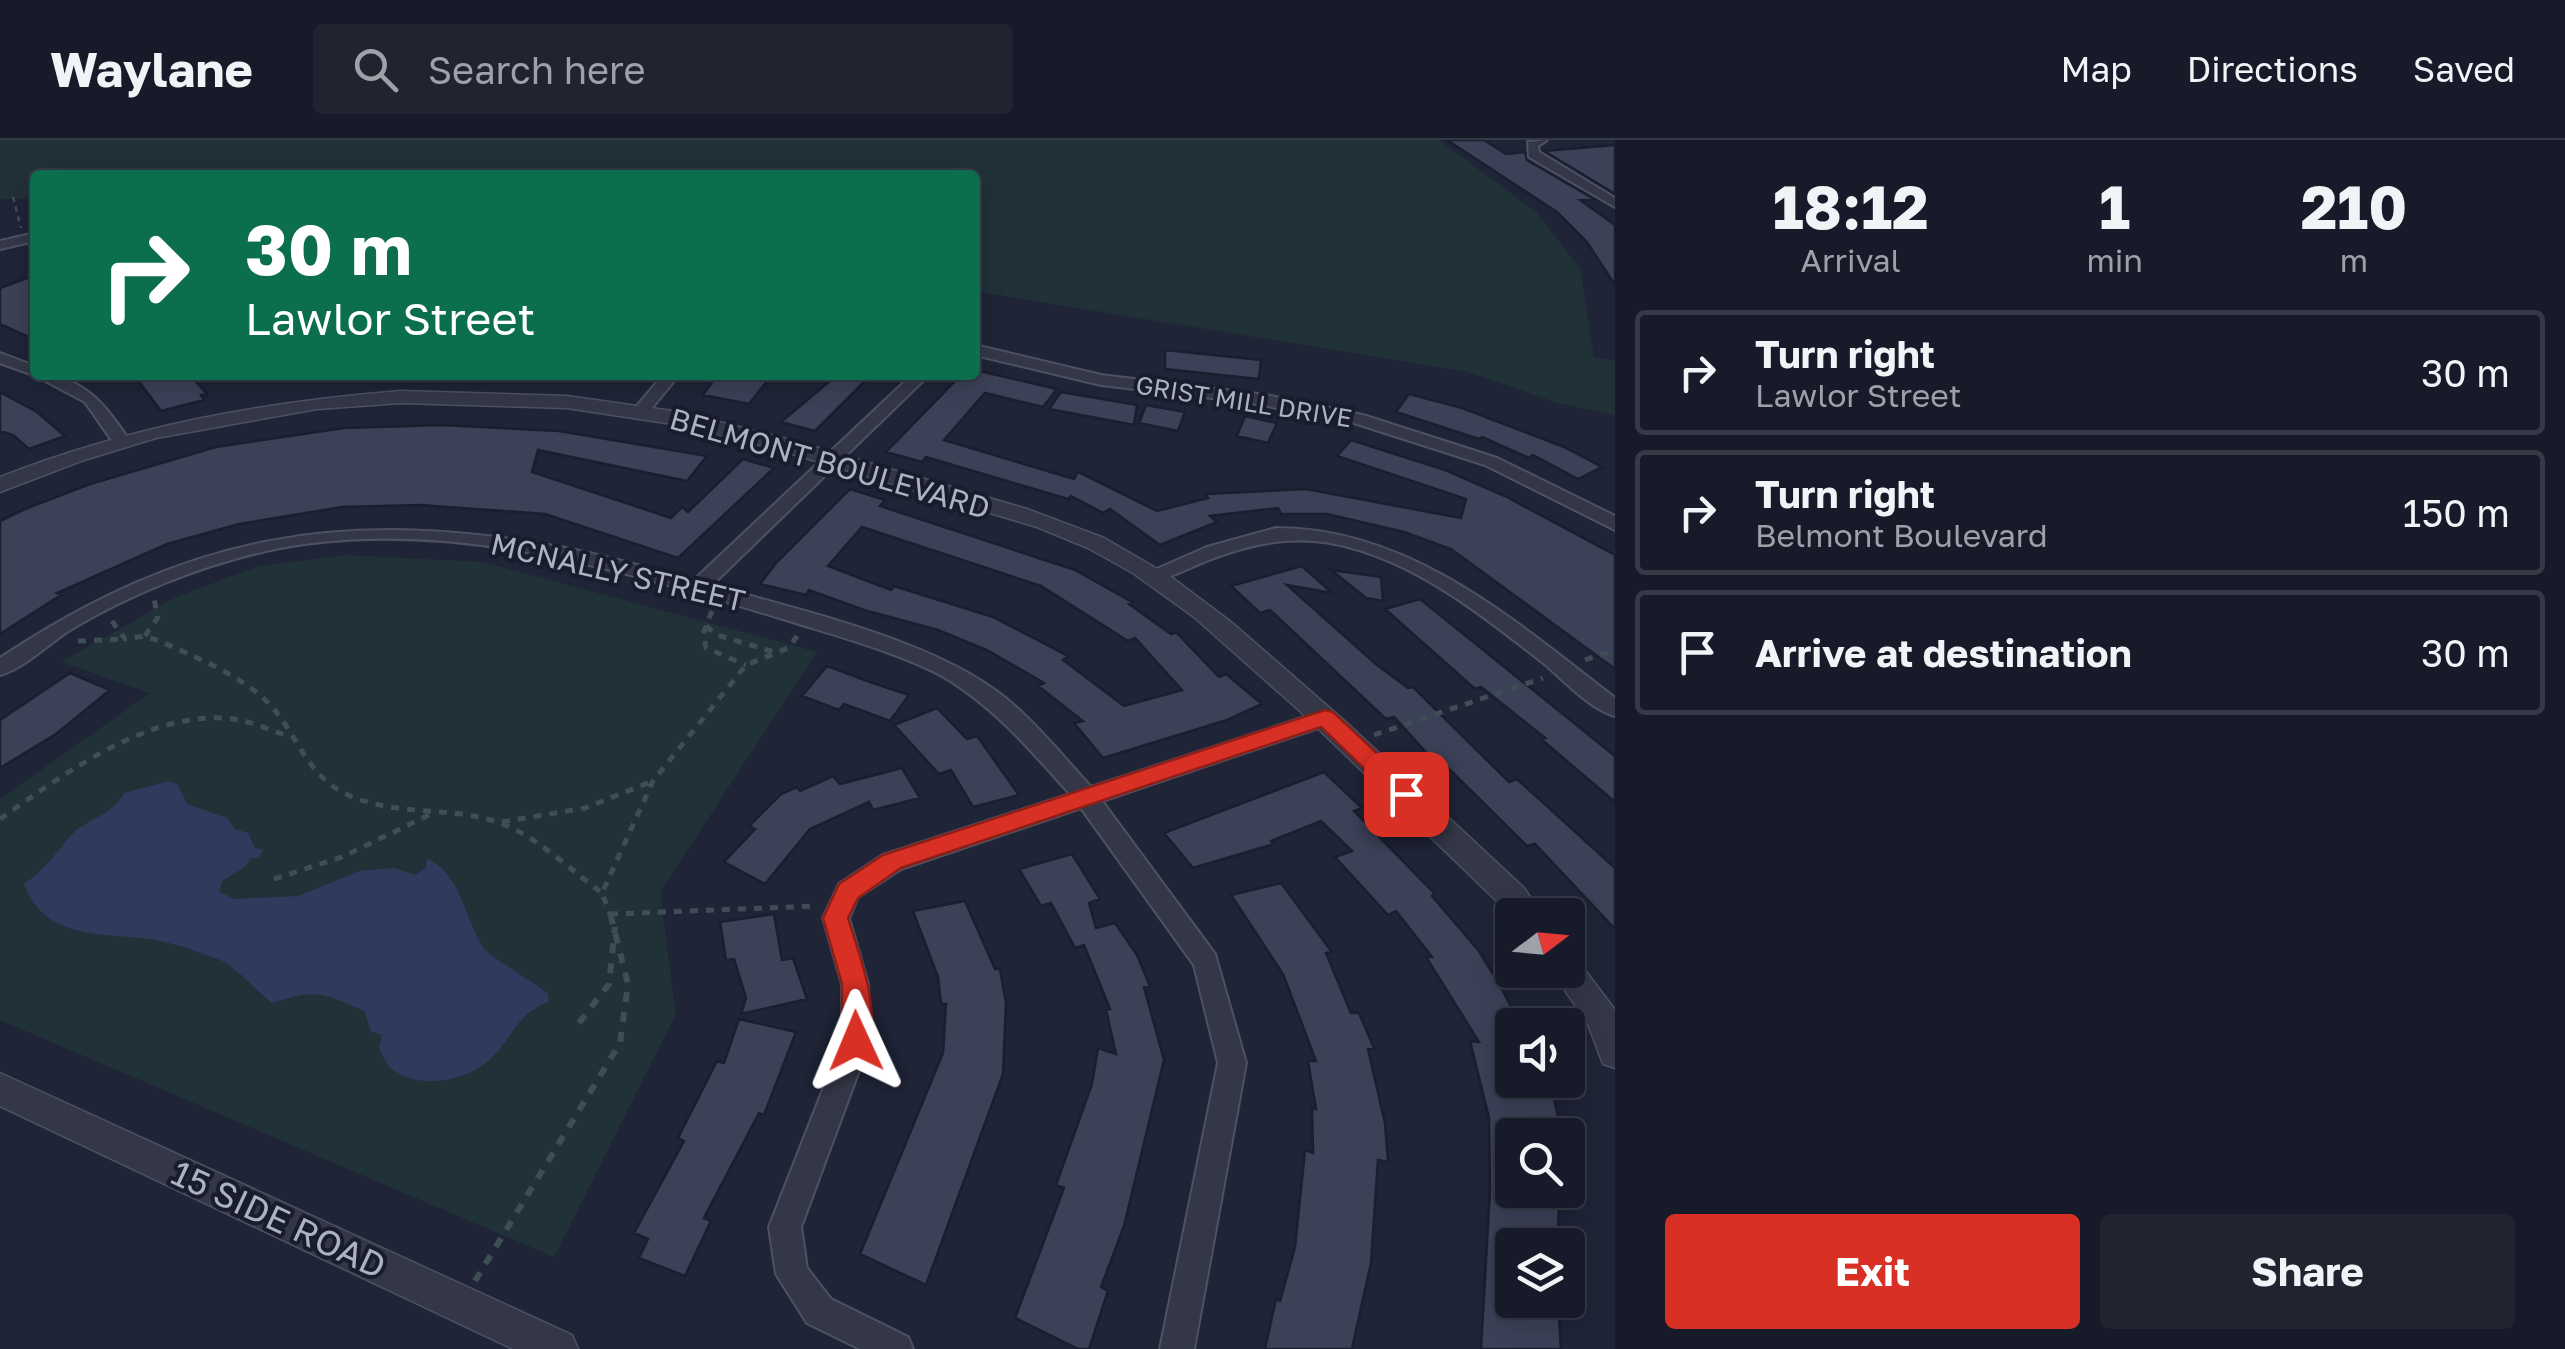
<!DOCTYPE html>
<style>
:root{--surface:#171b29;--page:#202431;--text:#f1f3f6;--muted:#9ea1a8;--line:#363946;--accent:#d93025}
body{margin:0;font-family:"Golos Text",sans-serif;background:var(--page);color:var(--text);height:100vh;display:flex;flex-direction:column;font-size:38px;white-space:nowrap}
*{box-sizing:border-box;margin:0}
p{font-size:32px;color:var(--muted)}
.icon{flex:none;width:55px;height:55px;fill:none;stroke:currentColor;stroke-width:2;stroke-linecap:round;stroke-linejoin:round}
.map{position:relative;flex:1;overflow:hidden}
.sheet{display:flex;flex-direction:column;background:var(--surface);width:950px}
.sheet>*{flex:none}
.guide{position:absolute;left:30px;top:30px;width:950px;height:210px;border-radius:10px;box-shadow:0 5px 25px #0003,0 0 0 2px var(--line);background:#0b6e4f;color:#fff;overflow:hidden}
.needle{width:65px;rotate:74deg}
.tools{position:absolute;left:1495px;top:758px;display:grid;gap:20px}
.tools a{display:grid;place-items:center;width:90px;height:90px;border-radius:10px;background:var(--surface);box-shadow:0 5px 25px #0003,0 0 0 2px var(--line);font-size:50px}
.pin{position:absolute;display:grid;place-items:center;width:85px;height:85px;color:#fff;margin:-42px;border-radius:20px;box-shadow:0 5px 15px #0006}
.me{position:absolute;width:110px;margin:-55px;rotate:359deg;stroke-linejoin:round;filter:drop-shadow(0 0 8px #0008)}
.turn{display:flex;align-items:center;gap:35px;height:210px;padding:0 50px;font-size:45px}
.turn .icon{width:130px;height:130px;stroke-width:2.5}
.turn b{display:block;font-size:70px;line-height:85px}
.eta{display:flex;justify-content:space-evenly;align-items:center;height:170px;text-align:center}
.eta b{font-size:60px;font-weight:700;line-height:70px}
.cta{display:flex;gap:20px;margin-top:auto;padding:20px 50px}
.cta a{flex:1;height:115px;border-radius:10px;background:var(--accent);color:#fff;font-size:40px;font-weight:700;line-height:115px;text-align:center}
.cta a+a{background:var(--page);color:var(--text)}
ul{padding:0;list-style:none}
li{display:flex;align-items:center;gap:30px;height:125px;margin:0 20px 15px;padding:0 30px;border:5px solid var(--line);border-radius:10px}
li div{flex:1}
li b{display:block;font-size:38px}
li em{font-style:normal}
header{display:flex;align-items:center;gap:60px;box-sizing:border-box;height:140px;padding:0 50px;background:var(--surface);border-bottom:2px solid var(--line)}
header strong{font-size:48px}
nav{display:flex;gap:55px;margin-inline-start:auto;font-size:35px}
.search{width:700px;height:90px;background:var(--page);display:flex;align-items:center;gap:25px;box-sizing:border-box;padding:0 35px;border-radius:10px;color:var(--muted);font-size:38px}
main{display:flex;flex:1;min-height:0}
.map>svg:first-child{display:block}
.green{fill:#213138}
.water{fill:#303a5d}
.building{fill:#3b4157;stroke:#1a1e2e;stroke-width:2.5;fill-rule:evenodd}
.lines{fill:none;stroke-linecap:round;stroke-linejoin:round}
.minor-casing{stroke:#4d5162;stroke-width:4}
.tertiary-casing{stroke:#4d5162;stroke-width:3}
.path-far2{stroke:#3f4e55;stroke-width:2.5;stroke-dasharray:5 5;stroke-linecap:butt}
.path-far1{stroke:#3f4e55;stroke-width:5;stroke-dasharray:8 8;stroke-linecap:butt}
.path{stroke:#3f4e55;stroke-width:6;stroke-dasharray:10 10;stroke-linecap:butt}
.minor{fill:#333747;fill-rule:evenodd}
.tertiary{fill:#333747;fill-rule:evenodd}
.route{fill:#d93025;stroke:#8d1f18;stroke-width:2.5}
.labels{text-anchor:middle;dominant-baseline:central;stroke-width:8;stroke-linejoin:round;paint-order:stroke}
.far-street-label{font-size:25px;fill:#adb1c4;stroke:#181c2c}
.street-label{font-size:30px;fill:#adb1c4;stroke:#181c2c}
.near-street-label{font-size:35px;fill:#adb1c4;stroke:#181c2c}
</style>
<header>
<strong>Waylane</strong>
<div class="search"><svg class="icon" aria-label="search" viewBox="0 0 24 24"><circle cx="10" cy="10" r="6"/><path d="M15 15l6 6"/></svg>Search here</div>
<nav><a>Map</a><a>Directions</a><a>Saved</a></nav>
</header>
<main>
<div class="map">
<svg width="1615" height="1209" viewBox="0 0 1615 1209">
<rect width="100%" height="100%" fill="#1f2437"/>
<path class="green" d="M0 0H1439L1536 72 1580 128 1594 217 1615 221V275L1558 263 1467 232 975 151V35H35V58L0 59Z
M346 415 483 422 817 512 660 752 676 874 554 1117 0 880V659L150 553 61 522 176 457 259 426Z"/>
<path class="water" d="M169 641 178 645 187 664 227 678 235 689 248 693 255 708 263 710 259 718H250L245 727 222 741 219 752 235 759 299 756 359 731 394 728 416 735 426 728 427 719C461 732 466 783 484 809 491 817 535 843 548 854V862C513 876 513 900 487 922 462 942 417 950 391 928 386 924 382 914 379 908L382 895 371 891 364 871C325 853 314 848 272 863 258 852 233 824 218 819 196 811 166 800 142 798 95 794 43 796 24 744 45 730 53 716 69 698 84 678 107 681 124 653Z"/>
<path class="building" d="M1447 0H1484L1506 14 1525 12 1527 20 1594 59 1580 60 1615 85V145L1587 102 1557 72Z
M1615 5V54L1544 11Z
M35 135V200L0 184V148Z
M1165 210 1261 220 1259 239 1165 229Z
M975 230 1057 249 1043 267 985 253 944 300 1074 339 1078 332 1157 371 1208 358 1205 354 1306 349 1461 378 1466 359 1337 316 1351 300 1445 330 1505 356 1615 415V529L1451 409 1404 392 1327 374H1281L1278 368 1210 376 1217 382 1160 405 1110 369 1103 373 1071 356 1068 359 926 317 922 322 886 312 961 235H975Z
M134 235H190L207 254 201 255 204 260 161 271Z
M717 235H772L749 264 703 255Z
M837 235H871L815 291 781 282Z
M0 252 37 272 65 296 29 309 13 295 0 291Z
M1061 252 1137 265 1134 285 1049 269Z
M1409 254 1462 268 1564 307 1602 327 1578 339 1533 315 1529 318 1482 297 1479 299 1396 272Z
M1146 265 1185 272 1178 291 1139 283Z
M1245 276 1277 283 1268 303 1237 296Z
M442 285 559 291 707 316 687 341 538 310 532 332 671 378 682 367 688 372 743 319 774 328 678 418 545 374 420 365 342 367 239 384 167 404 57 453 61 455 0 494V381L25 369 90 344 216 307 344 288Z
M850 349 885 360 880 366 1075 430 1132 462 1129 464 1171 494 1176 492 1219 537 1226 534 1262 564 1227 580 1103 618 1074 583 1083 581 1038 546 1044 543 987 510 938 490 864 470 809 450 806 455 760 444 776 423ZM862 387 1041 446 1128 501 1135 498 1182 550 1124 566 1063 520 1068 516 993 477 894 446 891 450 828 426Z
M1302 426 1332 453 1287 445 1377 525 1408 548 1413 547 1509 642 1517 639 1615 728V789L1535 704 1527 706 1438 618 1432 619 1394 577 1386 579 1270 470 1260 473 1231 446Z
M1331 430 1381 437 1383 461 1366 458Z
M1420 459 1615 616V662L1541 599 1545 598 1481 547 1475 549 1385 469Z
M827 526 870 542 909 555 890 581 844 564 839 570 802 556Z
M70 533 110 550 56 594 0 628V580Z
M937 568 967 599 977 596 1019 655 973 667 951 630 939 634 894 585Z
M902 628 920 658 873 670 869 662 810 689 765 744 724 722 755 689 749 686 781 654 797 647 800 651 833 636 840 644Z
M1324 632 1362 668 1354 671 1435 754 1432 756 1479 811 1498 842 1521 885H1512V940H1549L1563 995 1512 990V1050H1560L1557 1105H1512V1160H1558L1561 1209H1481L1490 1050 1489 978 1470 901 1479 902 1426 817H1432L1396 771 1388 775 1335 717 1352 711 1321 681 1271 701 1274 704 1193 728 1164 693Z
M1072 714 1100 759 1089 763 1096 788 1115 783 1137 815 1150 846 1144 847 1164 920 1124 1086 1101 1147 1108 1151 1089 1209H1078L1015 1178 1064 1048 1056 1045 1092 944 1098 908 1116 914 1106 870 1110 869 1084 805 1075 808 1051 763 1041 766 1019 729Z
M1281 743 1332 812 1326 813 1351 873H1359L1374 908 1368 909 1385 983 1388 1022 1378 1020 1371 1123 1352 1209H1265L1276 1159 1280 1161 1295 1107 1305 1010 1313 1013 1312 968 1316 969 1308 921H1316L1283 834 1231 755Z
M965 761 995 829H1000L1006 863 1003 934 926 1145 860 1114 943 913 946 864H941L938 837 913 771Z
M774 774 782 820 793 818 807 859 741 874 746 858 734 819 726 820 720 782Z
M739 879 796 892 764 975 759 973 704 1078 711 1081 685 1136 639 1118 648 1099 634 1093 684 1001 678 998 717 921 724 923Z"/>
<g class="lines">
<defs>
<path id="minor" d="M1547 0 1538 6 1539 12 1615 58V67L1529 17 1528 2Z
M35 93V101L0 109V101Z
M975 205 1101 235 1266 255 1363 275 1497 318 1615 376V390L1485 325 1354 283 1246 262 1101 245 975 215Z
M0 213 35 226V235C84 235 104 264 130 301L127 305H115L85 262 36 236 0 223Z
M663 235H679L647 274H635V268Z
M912 235H929L712 445C803 472 947 502 1017 568 1044 592 1067 621 1091 647L1317 573 1325 571 1336 578 1333 583 1102 661 1215 814 1246 923 1194 1209H1160L1218 923 1194 825 1081 668 901 729 858 757 849 778 868 844 870 901 801 1087 807 1128 831 1159 908 1197 913 1209H860L807 1183 776 1134 769 1087 842 901V844L823 778 839 744 883 715 1070 654C1032 612 998 571 949 540 908 515 833 495 786 480 621 430 440 373 266 411 199 426 129 455 70 490 48 504 25 528 0 535V518C186 395 341 367 560 407 605 415 650 429 694 440Z
M1276 388C1410 388 1514 480 1615 558V576C1589 569 1563 539 1542 522 1486 478 1422 427 1352 408 1299 393 1254 402 1204 422 1187 428 1164 443 1146 439L1143 435 1207 407Z"/>
<path id="tertiary" d="M401 251 567 256 679 272 787 299 1027 369 1104 398 1171 437 1231 482 1349 585 1524 748 1542 775H1512V780L1502 766 1300 571 1194 477 1133 433 1088 408 1037 387 772 308 679 285 567 268 401 263 317 269 156 298 81 321 0 352V337C131 286 262 262 401 251Z
M1568 817 1578 821 1615 870V928L1603 924 1588 884 1551 830H1568Z
M0 933 572 1195 578 1209H513L0 966Z"/>
</defs>
<use href="#minor" class="minor-casing"/>
<use href="#tertiary" class="tertiary-casing"/>
<path class="path-far2" d="M13 57 21 88"/>
<path class="path-far1" d="M712 471 703 494 706 508 746 525
M112 481 125 499 145 496 159 501C195 517 244 536 271 566 295 592 305 629 337 649 385 678 443 665 494 681 534 693 569 729 602 753
M706 486 717 495 774 512
M145 496 158 477 154 459
M78 501 125 499
M1585 520 1615 510
M1374 595 1543 538
M0 679C63 635 143 574 224 578 247 579 269 590 291 597
M502 682 585 668 653 641
M274 739 342 717 433 673
M610 774 817 766
M612 779 602 753 653 641 746 525 788 508 798 495"/>
<path class="path" d="M579 883 609 844 615 787
M475 1141 620 903 628 844 611 777"/>
<use href="#minor" class="minor"/>
<use href="#tertiary" class="tertiary"/>
</g>
<path class="route" d="M1325 570 1333 572 1414 648 1417 654 1414 660H1397L1321 587 901 728 858 758 848 778C859 814 883 874 866 910L856 913 846 910 842 901V844L823 778 839 744 883 715Z"/>
<g class="labels">
<g class="far-street-label">
<text transform="translate(1244 261) rotate(9)">GRIST MILL DRIVE</text>
</g>
<g class="street-label">
<text transform="translate(830 323) rotate(16)">BELMONT BOULEVARD</text>
<text transform="translate(618 432) rotate(13)">MCNALLY STREET</text>
</g>
<g class="near-street-label">
<text transform="translate(279 1079) rotate(25)">15 SIDE ROAD</text>
</g>
</g>
</svg>
<div class="tools">
<a><svg class="needle" viewBox="-14 -14 28 28"><path d="M0-13l5 13h-10z" fill="#e53935"/><path d="M0 13l5-13h-10z" fill="#9ea1a8"/></svg></a>
<a><svg class="icon" aria-label="sound" viewBox="0 0 24 24"><path d="M4 9h4l5-4v14l-5-4H4zM17 9q2 3 0 6"/></svg></a>
<a><svg class="icon" aria-label="search" viewBox="0 0 24 24"><circle cx="10" cy="10" r="6"/><path d="M15 15l6 6"/></svg></a>
<a><svg class="icon" aria-label="layers" viewBox="0 0 24 24"><path d="M12 4l9 5-9 5-9-5zM3 14l9 5 9-5"/></svg></a>
</div>
<div class="pin" style="left:1406px;top:654px;background:#d93025"><svg class="icon" aria-label="arrive" viewBox="0 0 24 24"><path d="M6 21V4h12l-3 4 3 4H6"/></svg></div>
<svg class="me" style="left:856px;top:901px" viewBox="-20 -20 40 40"><path d="M0-17L14 15 0 8-14 15z" fill="#d93025" stroke="#fff" stroke-width="4"/></svg>
<div class="guide">
<div class="turn"><svg class="icon" aria-label="right" viewBox="0 0 24 24"><path d="M7 20v-9h11M14 6l5 5-5 5"/></svg><div><b>30 m</b>Lawlor Street</div></div>
</div>
</div>
<section class="sheet">
<div class="eta">
<div><b>18:12</b><p>Arrival</p></div>
<div><b>1</b><p>min</p></div>
<div><b>210</b><p>m</p></div>
</div>
<ul>
<li><svg class="icon" aria-label="right" viewBox="0 0 24 24"><path d="M7 20v-9h11M14 6l5 5-5 5"/></svg><div><b>Turn right</b><p>Lawlor Street</p></div><em>30 m</em></li>
<li><svg class="icon" aria-label="right" viewBox="0 0 24 24"><path d="M7 20v-9h11M14 6l5 5-5 5"/></svg><div><b>Turn right</b><p>Belmont Boulevard</p></div><em>150 m</em></li>
<li><svg class="icon" aria-label="arrive" viewBox="0 0 24 24"><path d="M6 21V4h12l-3 4 3 4H6"/></svg><div><b>Arrive at destination</b></div><em>30 m</em></li>
</ul>
<div class="cta"><a>Exit</a><a>Share</a></div>
</section>
</main>
